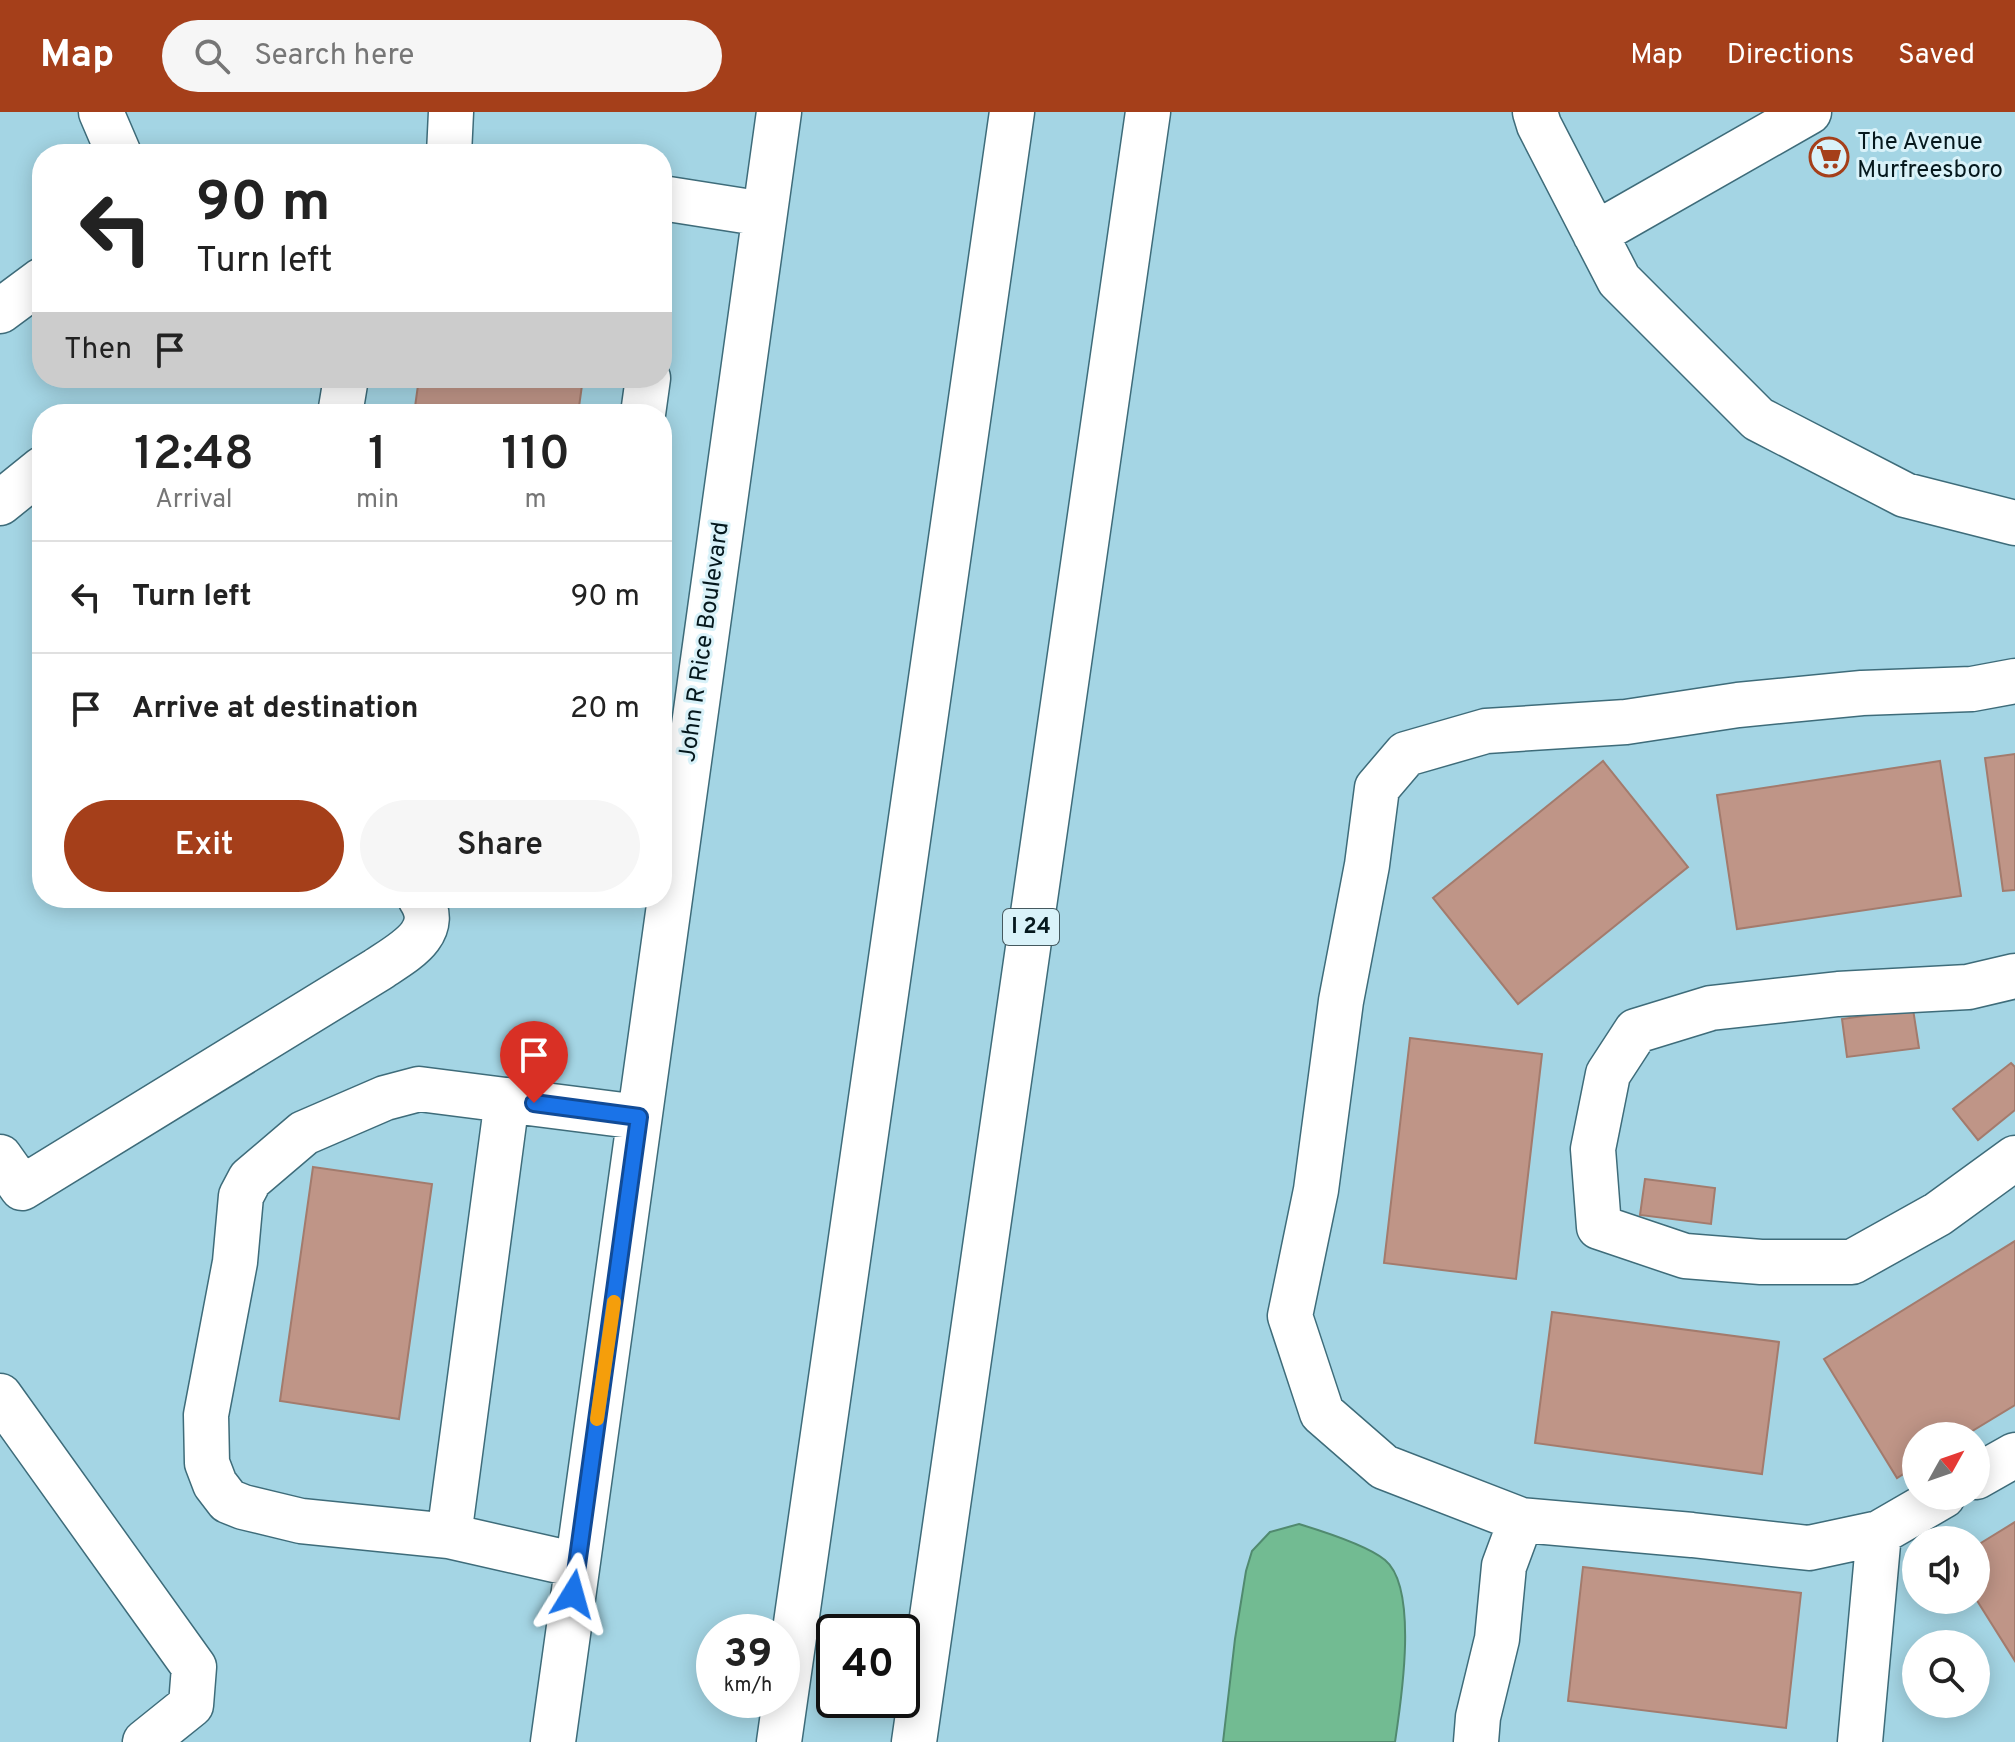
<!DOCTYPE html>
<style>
:root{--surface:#fff;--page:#f6f6f6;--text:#222;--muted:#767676;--line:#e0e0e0;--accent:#a53f1a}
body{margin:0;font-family:Overpass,sans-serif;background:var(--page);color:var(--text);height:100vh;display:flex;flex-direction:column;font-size:30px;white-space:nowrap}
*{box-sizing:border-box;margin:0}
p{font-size:26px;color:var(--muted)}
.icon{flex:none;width:44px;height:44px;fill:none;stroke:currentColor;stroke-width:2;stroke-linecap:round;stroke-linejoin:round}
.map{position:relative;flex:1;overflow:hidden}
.panel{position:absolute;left:32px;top:292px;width:640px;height:504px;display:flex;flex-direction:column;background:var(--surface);border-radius:32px;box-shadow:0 4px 20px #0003}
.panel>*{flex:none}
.guide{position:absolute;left:32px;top:32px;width:640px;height:244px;border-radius:32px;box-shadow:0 4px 20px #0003;background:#fff;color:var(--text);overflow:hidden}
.needle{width:52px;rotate:50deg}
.controls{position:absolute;left:1902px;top:1310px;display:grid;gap:16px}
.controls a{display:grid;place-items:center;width:88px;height:88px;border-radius:50%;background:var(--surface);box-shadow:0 4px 20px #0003;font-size:40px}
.speed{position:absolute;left:696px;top:1502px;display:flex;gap:16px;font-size:40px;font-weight:700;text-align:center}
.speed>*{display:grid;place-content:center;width:104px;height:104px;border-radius:50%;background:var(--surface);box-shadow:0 4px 20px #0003;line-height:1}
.speed small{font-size:20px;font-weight:400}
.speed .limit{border:4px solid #111;border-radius:12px;background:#fff;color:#111}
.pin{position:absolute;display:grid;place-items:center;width:68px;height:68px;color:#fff;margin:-82px -34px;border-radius:50% 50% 50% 0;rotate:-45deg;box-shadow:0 0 8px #0007}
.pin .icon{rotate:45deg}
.me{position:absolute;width:88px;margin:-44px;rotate:8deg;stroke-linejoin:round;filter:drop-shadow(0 0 6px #0008)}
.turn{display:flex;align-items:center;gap:28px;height:168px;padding:0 32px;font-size:36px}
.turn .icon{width:104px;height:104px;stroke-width:2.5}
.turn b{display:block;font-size:56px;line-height:68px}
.then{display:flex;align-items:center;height:76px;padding:0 32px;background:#0003;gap:16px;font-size:30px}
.eta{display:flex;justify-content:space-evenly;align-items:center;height:136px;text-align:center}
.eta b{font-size:48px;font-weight:600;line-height:56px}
.cta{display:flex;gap:16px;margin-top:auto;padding:16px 32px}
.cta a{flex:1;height:92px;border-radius:48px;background:var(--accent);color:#fff;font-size:32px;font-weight:600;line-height:92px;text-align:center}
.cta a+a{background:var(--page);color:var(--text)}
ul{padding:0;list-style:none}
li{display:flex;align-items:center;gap:24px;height:112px;padding:0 32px;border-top:2px solid var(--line)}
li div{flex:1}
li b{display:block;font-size:30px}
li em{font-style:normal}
header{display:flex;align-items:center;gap:48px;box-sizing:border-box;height:112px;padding:0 40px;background:var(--accent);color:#fff}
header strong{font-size:38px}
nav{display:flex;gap:44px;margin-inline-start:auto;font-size:28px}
.search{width:560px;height:72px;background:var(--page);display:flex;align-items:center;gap:20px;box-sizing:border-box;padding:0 28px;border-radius:44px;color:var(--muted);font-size:30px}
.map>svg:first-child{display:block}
.water{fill:#72bb92;stroke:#518a6f;stroke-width:2}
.building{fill:#bf9587;stroke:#a37b6d;stroke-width:2}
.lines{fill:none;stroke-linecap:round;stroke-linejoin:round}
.minor-casing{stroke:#3e6c7a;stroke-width:47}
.highway-casing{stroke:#3e6c7a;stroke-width:47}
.minor{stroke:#fff;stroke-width:44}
.highway{stroke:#fff;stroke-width:44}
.route-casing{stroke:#114b97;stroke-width:20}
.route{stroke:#1a73e8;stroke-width:14}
.slow{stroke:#f59e0b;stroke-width:14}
.labels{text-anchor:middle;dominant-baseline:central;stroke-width:6;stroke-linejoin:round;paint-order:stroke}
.shield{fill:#d9f2f9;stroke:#45595f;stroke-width:2}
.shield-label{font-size:22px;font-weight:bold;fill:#05181d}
.poi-label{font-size:24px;fill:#05181d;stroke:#d9f2f9;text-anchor:start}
.street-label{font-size:24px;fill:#05181d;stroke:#d9f2f9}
</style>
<header>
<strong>Map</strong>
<div class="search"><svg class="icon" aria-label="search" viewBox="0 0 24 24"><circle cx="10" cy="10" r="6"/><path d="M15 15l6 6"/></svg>Search here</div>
<nav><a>Map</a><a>Directions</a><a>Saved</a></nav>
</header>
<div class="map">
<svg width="2015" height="1630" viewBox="0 0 2015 1630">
<rect width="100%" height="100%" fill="#a4d5e4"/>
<path class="water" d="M1299 1412C1322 1419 1367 1433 1385 1448 1419 1476 1401 1590 1395 1630H1223L1235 1527 1246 1459 1252 1439 1270 1420Z"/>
<path class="building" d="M419 266H583L578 302H414Z
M2015 642V778L2003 779 1985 646Z
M1603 649 1688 755 1518 892 1433 786Z
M1940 649 1961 784 1737 817 1717 683Z
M1913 897 1919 936 1847 945 1842 907Z
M1410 926 1542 942 1516 1167 1384 1151Z
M2011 951 2015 955V998L1978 1028 1953 997Z
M313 1055 432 1072 399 1307 280 1289Z
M1645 1067 1715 1076 1711 1112 1640 1103Z
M2015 1129V1293L1964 1324H1916V1354L1897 1366 1824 1247Z
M1552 1200 1779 1230 1762 1362 1535 1331Z
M2015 1410V1549L1976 1487V1434Z
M1583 1455 1801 1481 1786 1616 1568 1589Z"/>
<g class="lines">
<defs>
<path id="minor" d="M101 0 119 42
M1535 0 1539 13 1619 168 1758 307 1905 383 2015 411
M449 42 451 0
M662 86 764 102
M1595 122 1809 0
M0 199 42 168
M340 302 346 266
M643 302 648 266
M0 391 42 357
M2015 864 1968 875 1838 882 1711 896 1636 919 1608 962 1593 1037 1599 1115 1685 1144 1761 1150H1852L1938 1102 2015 1046
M0 1045 22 1076 377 858C402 841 443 821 420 786
M0 1284 194 1555 191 1593 145 1630
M1976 1365 2015 1343
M1521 1408 1692 1423 1809 1436 1879 1421
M449 1424 507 988
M577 1453 449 1424 301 1409 243 1395 228 1389 215 1372 207 1351 206 1303 235 1150 241 1084 250 1067 304 1021 385 986 419 977 639 1005
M553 1630 779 0
M1476 1630 1478 1605 1497 1527 1504 1454 1521 1408 1384 1355 1322 1301 1290 1204 1316 1078 1341 889 1367 753 1377 676 1406 642 1486 619 1626 610 1738 593 1862 581 1972 577 2015 569
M1860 1630 1879 1421 1943 1384"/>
<path id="highway" d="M779 1630 1012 0
M914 1630 1148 0"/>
</defs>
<use href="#minor" class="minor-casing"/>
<use href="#highway" class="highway-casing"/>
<use href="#minor" class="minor"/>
<use href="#highway" class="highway"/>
</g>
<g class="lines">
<defs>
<path id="route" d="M534 991 639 1005 573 1482"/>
</defs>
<use href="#route" class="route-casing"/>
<use href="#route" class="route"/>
<path class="slow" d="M597 1307 614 1190"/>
</g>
<defs>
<symbol id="supermarket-ring" viewBox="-11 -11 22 22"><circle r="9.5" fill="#d9f2f9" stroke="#a53f1a" stroke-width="1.5"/><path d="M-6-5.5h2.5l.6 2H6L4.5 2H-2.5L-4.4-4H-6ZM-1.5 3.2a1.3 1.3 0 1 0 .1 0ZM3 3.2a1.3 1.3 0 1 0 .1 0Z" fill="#a53f1a"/></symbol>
</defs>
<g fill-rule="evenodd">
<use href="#supermarket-ring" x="1807" y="23" width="44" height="44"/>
</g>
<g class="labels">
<rect class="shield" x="1003" y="797" width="56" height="36" rx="6"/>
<g class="shield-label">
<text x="1031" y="815">I 24</text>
</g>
<g class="poi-label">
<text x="1857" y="31">The Avenue<tspan x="1857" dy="28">Murfreesboro</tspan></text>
</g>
<g class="street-label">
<text transform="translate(705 530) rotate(-82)">John R Rice Boulevard</text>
</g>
</g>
</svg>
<div class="controls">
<a><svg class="needle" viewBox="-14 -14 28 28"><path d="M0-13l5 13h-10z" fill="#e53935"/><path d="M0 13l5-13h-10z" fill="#767676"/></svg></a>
<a><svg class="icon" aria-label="sound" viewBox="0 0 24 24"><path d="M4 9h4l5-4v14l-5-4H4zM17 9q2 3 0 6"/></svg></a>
<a><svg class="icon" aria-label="search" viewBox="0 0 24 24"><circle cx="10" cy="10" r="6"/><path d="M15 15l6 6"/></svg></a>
</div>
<div class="speed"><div>39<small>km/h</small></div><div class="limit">40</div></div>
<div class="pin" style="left:534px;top:991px;background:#d93025"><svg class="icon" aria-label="arrive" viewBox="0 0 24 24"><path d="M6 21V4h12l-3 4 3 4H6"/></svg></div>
<svg class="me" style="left:573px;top:1482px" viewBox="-20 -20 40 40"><path d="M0-17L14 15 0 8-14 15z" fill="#1a73e8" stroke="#fff" stroke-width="4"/></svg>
<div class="guide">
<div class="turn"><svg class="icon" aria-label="left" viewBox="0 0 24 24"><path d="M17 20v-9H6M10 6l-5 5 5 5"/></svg><div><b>90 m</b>Turn left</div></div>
<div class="then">Then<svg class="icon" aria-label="arrive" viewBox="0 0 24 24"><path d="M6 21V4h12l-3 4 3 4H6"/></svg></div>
</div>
<section class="panel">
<div class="eta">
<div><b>12:48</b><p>Arrival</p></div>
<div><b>1</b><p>min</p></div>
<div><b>110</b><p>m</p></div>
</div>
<ul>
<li><svg class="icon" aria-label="left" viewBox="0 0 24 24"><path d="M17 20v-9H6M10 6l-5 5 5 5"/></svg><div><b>Turn left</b></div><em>90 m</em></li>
<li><svg class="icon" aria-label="arrive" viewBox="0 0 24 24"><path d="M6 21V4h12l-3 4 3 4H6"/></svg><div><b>Arrive at destination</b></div><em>20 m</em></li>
</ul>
<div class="cta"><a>Exit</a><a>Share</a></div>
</section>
</div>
